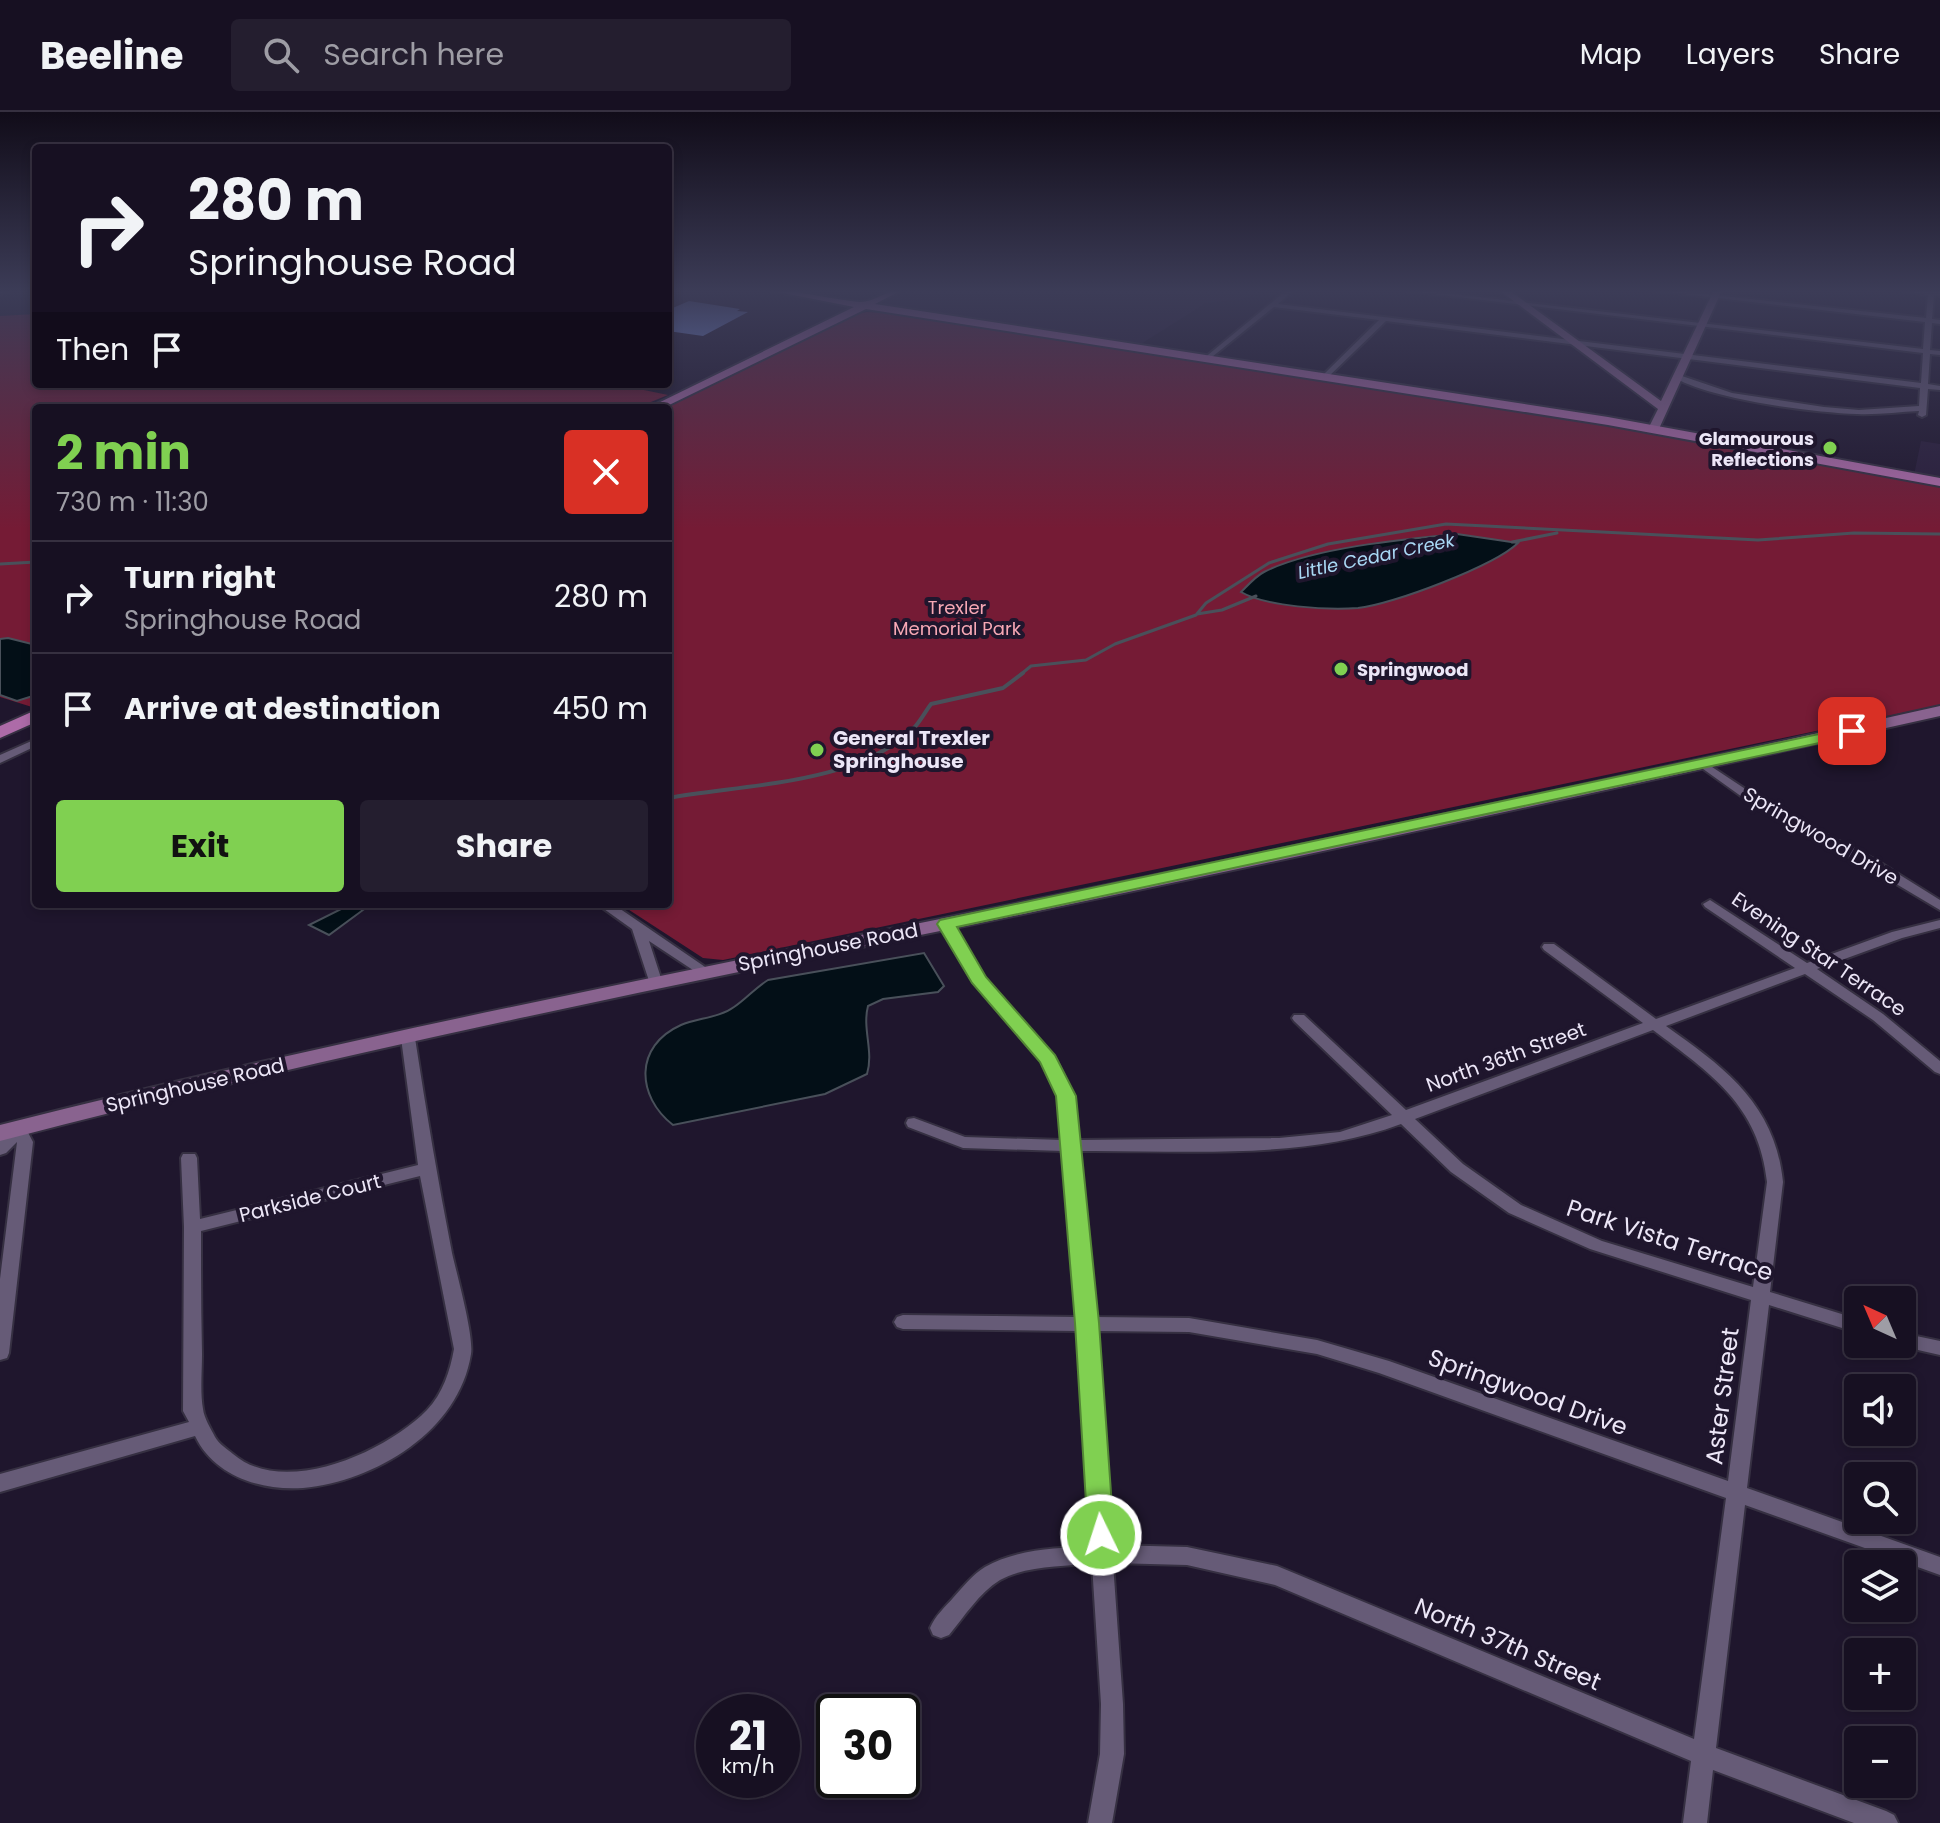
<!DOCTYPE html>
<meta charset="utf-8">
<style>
:root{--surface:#171022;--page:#241e2f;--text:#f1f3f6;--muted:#9e9da5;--line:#363040;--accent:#80d051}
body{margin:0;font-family:Poppins,sans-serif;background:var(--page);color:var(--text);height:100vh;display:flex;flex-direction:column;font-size:30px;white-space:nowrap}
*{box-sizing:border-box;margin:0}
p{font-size:26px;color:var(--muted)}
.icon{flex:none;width:44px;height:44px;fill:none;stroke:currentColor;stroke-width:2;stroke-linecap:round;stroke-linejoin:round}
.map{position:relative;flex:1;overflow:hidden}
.drawer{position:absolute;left:32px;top:292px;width:640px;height:504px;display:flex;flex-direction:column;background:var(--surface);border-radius:8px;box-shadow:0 4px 12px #0003,0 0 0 2px var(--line)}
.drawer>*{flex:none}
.top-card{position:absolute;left:32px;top:32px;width:640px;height:244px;border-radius:8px;box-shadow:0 4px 12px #0003,0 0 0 2px var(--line);background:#171022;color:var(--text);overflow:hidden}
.needle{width:52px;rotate:316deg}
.tools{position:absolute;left:1844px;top:1174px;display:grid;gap:16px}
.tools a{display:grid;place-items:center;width:72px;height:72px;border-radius:8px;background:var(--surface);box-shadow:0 4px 12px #0003,0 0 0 2px var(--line);font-size:40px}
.speed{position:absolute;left:696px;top:1582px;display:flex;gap:16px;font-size:40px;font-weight:700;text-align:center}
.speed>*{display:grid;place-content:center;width:104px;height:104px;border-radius:50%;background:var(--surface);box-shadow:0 4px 12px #0003,0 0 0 2px var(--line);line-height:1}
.speed small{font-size:20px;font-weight:400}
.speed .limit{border:4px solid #111;border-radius:12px;background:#fff;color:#111}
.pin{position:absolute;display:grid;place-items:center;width:68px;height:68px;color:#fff;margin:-34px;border-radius:16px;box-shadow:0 4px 12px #0006}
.me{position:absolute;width:88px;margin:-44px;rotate:356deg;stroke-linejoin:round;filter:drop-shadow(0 0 6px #0008)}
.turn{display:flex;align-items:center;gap:28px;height:168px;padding:0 24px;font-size:36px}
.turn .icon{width:104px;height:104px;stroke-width:2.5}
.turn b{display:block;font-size:56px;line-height:68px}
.then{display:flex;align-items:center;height:76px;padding:0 24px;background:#0003;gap:16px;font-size:30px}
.round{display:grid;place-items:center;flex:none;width:84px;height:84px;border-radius:8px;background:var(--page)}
.head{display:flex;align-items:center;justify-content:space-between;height:136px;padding:0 24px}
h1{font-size:48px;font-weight:700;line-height:60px;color:var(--accent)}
.cta{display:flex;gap:16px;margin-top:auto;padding:16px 24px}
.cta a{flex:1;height:92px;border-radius:8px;background:var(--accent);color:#111;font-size:32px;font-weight:700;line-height:92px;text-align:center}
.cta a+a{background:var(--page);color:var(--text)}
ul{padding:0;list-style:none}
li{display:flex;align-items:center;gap:24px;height:112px;padding:0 24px;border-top:2px solid var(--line)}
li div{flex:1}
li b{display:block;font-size:30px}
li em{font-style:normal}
header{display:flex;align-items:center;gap:48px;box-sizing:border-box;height:112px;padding:0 40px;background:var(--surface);border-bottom:2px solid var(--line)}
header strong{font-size:38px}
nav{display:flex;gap:44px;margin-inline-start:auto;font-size:28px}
.search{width:560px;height:72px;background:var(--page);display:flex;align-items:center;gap:20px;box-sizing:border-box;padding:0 28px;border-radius:8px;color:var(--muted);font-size:30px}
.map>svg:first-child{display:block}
.built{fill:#291d3a}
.green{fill:#751b35}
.water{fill:#030f17;stroke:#49505a;stroke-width:2}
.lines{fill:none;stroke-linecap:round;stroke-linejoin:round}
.stream-far1{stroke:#49505a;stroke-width:3}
.stream{stroke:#49505a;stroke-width:4}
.building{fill:#7f9cf1}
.street-casing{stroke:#363042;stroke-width:4}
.secondary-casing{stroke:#363042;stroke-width:4}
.primary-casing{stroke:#363042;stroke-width:4}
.street{fill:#665b77;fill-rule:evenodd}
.secondary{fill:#89638f;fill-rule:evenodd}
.primary{fill:#ad6ba8;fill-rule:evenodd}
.route{fill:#80d051;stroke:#538735;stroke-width:2}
.poi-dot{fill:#80d051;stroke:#1f162d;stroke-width:3}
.labels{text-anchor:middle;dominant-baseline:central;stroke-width:8;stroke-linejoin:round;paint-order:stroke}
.far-poi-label{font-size:18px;font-weight:bold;fill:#ece6f7;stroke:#1f162d;text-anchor:end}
.far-water-label{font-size:18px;font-style:italic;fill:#a9d8f5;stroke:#1f162d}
.far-park-label{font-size:18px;fill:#f7a8b5;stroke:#1f162d}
.poi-label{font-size:20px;font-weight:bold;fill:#ece6f7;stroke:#1f162d;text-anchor:start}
.street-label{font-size:20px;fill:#ece6f7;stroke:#1f162d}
.near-street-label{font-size:24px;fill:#ece6f7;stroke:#1f162d}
</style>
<header>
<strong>Beeline</strong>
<div class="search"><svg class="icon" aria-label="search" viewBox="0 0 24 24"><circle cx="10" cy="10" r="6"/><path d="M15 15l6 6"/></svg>Search here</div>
<nav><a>Map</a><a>Layers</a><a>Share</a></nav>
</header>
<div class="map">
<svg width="1940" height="1711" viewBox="0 0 1940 1711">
<rect width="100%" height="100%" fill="#1f162d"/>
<path class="built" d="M905 178H1264L1243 187 1206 191 1136 235 881 193 882 188Z
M1921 329 1940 332V368L1914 363Z"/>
<path class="green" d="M867 200 886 201 1527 299 1940 374V593L723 848 703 846 620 792H668V296H664L852 203Z
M36 202V272H615L668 283 636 296H36V594L32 595 0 585V204Z"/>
<path class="water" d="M1457 422 1518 431C1494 454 1391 493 1358 496 1327 498 1267 495 1241 480 1248 473 1256 464 1264 460 1311 436 1404 427 1457 422Z
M8 526 36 533V583L17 589 0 583V527Z
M351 792 363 798 329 823 309 813Z
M924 841 944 874 938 880 883 887 868 894C862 917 874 939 867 962L825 982 673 1013C636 984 634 934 681 913 697 906 719 906 734 895 746 887 755 876 768 868Z"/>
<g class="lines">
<path class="stream-far1" d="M1512 430 1557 421
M0 452 36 450
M1197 502 1222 498 1256 484
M1020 563 1031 554 1086 548 1115 532 1196 503 1206 491 1269 451 1328 432 1446 412 1758 428 1854 421 1940 422"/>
<path class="stream" d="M668 686C744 672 855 673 913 617 920 610 925 600 931 592L1003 576 1023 561"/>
</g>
<path class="building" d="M689 189 740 197 737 199 748 200 703 224 668 219V198Z"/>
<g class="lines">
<defs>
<path id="street" d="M0 178H11L0 182Z
M1287 178H1294L1278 192 1921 271 1923 241 1400 178H1418L1923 237 1925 210 1649 178H1668L1926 206 1928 183 1899 178H1934L1940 180V184L1934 183 1932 207 1940 208V212L1932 211 1930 238 1940 239V243L1930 242 1928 272 1940 274V278L1928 277 1926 303 1922 305 1918 303 1919 299C1898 300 1877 303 1857 302 1810 300 1715 288 1675 266L1682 264 1732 281 1824 295 1859 298 1919 294 1920 276 1386 209 1325 268 1322 264 1379 208 1274 195 1207 249H1203V247Z
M36 627V634L0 651V643Z
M1703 649 1771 694 1876 748 1940 788V798L1866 754 1763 700 1699 654 1697 652Z
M1710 788 1807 851 1892 820 1940 808V816L1902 826 1817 857 1883 902 1940 949V962L1935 960 1873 908 1805 862 1666 914C1725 956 1775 992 1783 1070L1770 1180 1858 1207V1221L1769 1193 1747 1376 1940 1445V1463L1745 1393 1716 1636 1886 1699 1894 1703 1898 1711H1854L1713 1658 1707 1711H1683L1691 1649 1275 1473 1187 1453 1113 1451 1123 1592 1124 1642 1112 1711H1088L1100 1642 1101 1592 1092 1452C1064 1454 1025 1454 1000 1468 979 1481 964 1505 949 1523L941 1526 933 1523 930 1516C935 1504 945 1495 953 1486 963 1475 973 1462 985 1455 1016 1437 1057 1436 1091 1434L1078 1219 903 1217 897 1215 894 1210 897 1205 903 1203 1077 1205 1063 1039 963 1036 908 1015 906 1011 908 1007 914 1006 965 1025 1062 1028 1058 984 1041 949 973 870 939 812 946 808 951 809 984 865 1056 947 1074 984 1078 1028 1279 1026 1340 1020 1392 1003 1294 909 1292 906 1294 903H1304L1406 998 1643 911 1544 838 1542 835 1544 832H1554L1656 907 1795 856 1705 795 1703 792ZM1653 918C1710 961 1759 993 1767 1070L1753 1175 1602 1129 1521 1093 1463 1052 1415 1007ZM1401 1012 1451 1060 1509 1101 1590 1137 1751 1188 1728 1369 1389 1249 1317 1228 1189 1206 1095 1205 1079 1039C1184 1038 1302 1049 1401 1012ZM1097 1219 1189 1220 1317 1242 1379 1261 1726 1386 1694 1627 1277 1454 1187 1435 1112 1433Z
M597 792H613L711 859 704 863 699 862 649 829 662 869 660 872H650L632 817Z
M408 921 415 926C426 998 438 1070 452 1141 457 1163 474 1224 471 1242 459 1319 376 1369 303 1376 261 1379 214 1364 195 1324L0 1380V1362L189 1310 183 1299 184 1115 181 1046 183 1042H195L197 1046 200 1107 418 1053 401 926ZM420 1064 454 1237C450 1259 443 1281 427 1298 386 1340 284 1386 233 1342 227 1337 219 1332 215 1325 211 1317 204 1306 203 1297 200 1280 202 1260 202 1242 201 1201 201 1160 201 1119Z
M18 1012 24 1013 33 1030 9 1241 7 1246 0 1248V1167L17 1030 6 1041 0 1043V1027L12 1013Z
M1902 1221 1940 1229V1243L1896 1233 1902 1232Z"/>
<path id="secondary" d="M1499 178H1509L1661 289 1714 178H1722L1658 319 1654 320 1648 317 1658 297Z
M1940 594V604C1609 678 1277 750 945 818 629 882 312 947 0 1029V1013C313 933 629 870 945 806 1277 739 1609 668 1940 594Z"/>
<path id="primary" d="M768 178C799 178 828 187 859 190 873 191 886 178 902 178L875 192 1608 305 1940 366V374L1608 313 866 197 663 296H648L854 195Z
M36 598V610L0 626V614Z"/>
</defs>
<use href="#street" class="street-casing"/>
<use href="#secondary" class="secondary-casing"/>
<use href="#primary" class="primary-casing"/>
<use href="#street" class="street"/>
<use href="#secondary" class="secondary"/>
<use href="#primary" class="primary"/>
</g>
<linearGradient id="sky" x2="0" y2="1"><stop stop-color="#110c19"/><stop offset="0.43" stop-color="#3c3c57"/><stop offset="1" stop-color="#3c3c57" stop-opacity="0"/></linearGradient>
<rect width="1940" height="417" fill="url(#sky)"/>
<path class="route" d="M1852 615 1857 616V623L957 815 986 865 1055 943 1076 984 1099 1211 1114 1423 1110 1432 1101 1435 1092 1432 1088 1423 1075 1211 1056 984 1040 950 972 871 937 812 940 808Z"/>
<g class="poi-dot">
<circle cx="1830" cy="336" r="8"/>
<circle cx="1341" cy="557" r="8"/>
<circle cx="817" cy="638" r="8"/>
</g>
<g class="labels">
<g class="far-poi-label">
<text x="1814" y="326">Glamourous<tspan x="1814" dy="21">Reflections</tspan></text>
<text x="1357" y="557" text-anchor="start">Springwood</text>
</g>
<g class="far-water-label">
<text transform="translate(1376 444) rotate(-12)">Little Cedar Creek</text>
</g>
<g class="far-park-label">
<text x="957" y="495">Trexler<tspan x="957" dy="21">Memorial Park</tspan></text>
</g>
<g class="poi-label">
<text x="833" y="626">General Trexler<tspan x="833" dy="23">Springhouse</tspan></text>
</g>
<g class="street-label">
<text transform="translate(1821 724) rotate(30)">Springwood Drive</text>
<text transform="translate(828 835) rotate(-11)">Springhouse Road</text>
<text transform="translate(1819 842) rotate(34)">Evening Star Terrace</text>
<text transform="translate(1506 945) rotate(-20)">North 36th Street</text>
<text transform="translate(195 973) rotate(-13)">Springhouse Road</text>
<text transform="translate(310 1086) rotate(-14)">Parkside Court</text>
</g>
<g class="near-street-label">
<text transform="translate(1670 1128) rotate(18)">Park Vista Terrace</text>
<text transform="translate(1528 1280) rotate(20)">Springwood Drive</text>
<text transform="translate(1722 1284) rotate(-83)">Aster Street</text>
<text transform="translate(1508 1532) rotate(23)">North 37th Street</text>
</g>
</g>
</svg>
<div class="tools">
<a><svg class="needle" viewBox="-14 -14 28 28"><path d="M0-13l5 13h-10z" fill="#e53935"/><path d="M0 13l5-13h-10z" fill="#9e9da5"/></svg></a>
<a><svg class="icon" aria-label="sound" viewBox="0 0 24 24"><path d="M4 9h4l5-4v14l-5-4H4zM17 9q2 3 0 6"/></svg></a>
<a><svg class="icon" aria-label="search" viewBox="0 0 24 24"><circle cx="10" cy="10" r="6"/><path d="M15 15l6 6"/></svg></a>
<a><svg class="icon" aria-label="layers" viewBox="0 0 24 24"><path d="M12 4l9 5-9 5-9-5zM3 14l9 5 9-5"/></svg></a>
<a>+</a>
<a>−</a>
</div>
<div class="speed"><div>21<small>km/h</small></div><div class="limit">30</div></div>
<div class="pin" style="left:1852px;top:619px;background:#d93025"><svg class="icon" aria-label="arrive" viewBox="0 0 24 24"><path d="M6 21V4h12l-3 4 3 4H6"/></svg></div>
<svg class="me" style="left:1101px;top:1423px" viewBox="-20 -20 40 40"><circle r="17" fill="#80d051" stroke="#fff" stroke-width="3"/><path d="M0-11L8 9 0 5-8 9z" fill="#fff"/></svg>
<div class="top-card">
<div class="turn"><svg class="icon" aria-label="right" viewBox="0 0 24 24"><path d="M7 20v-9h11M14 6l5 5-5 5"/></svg><div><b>280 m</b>Springhouse Road</div></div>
<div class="then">Then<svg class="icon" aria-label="arrive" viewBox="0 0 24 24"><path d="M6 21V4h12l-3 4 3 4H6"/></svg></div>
</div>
<section class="drawer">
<div class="head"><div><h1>2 min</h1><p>730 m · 11:30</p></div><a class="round" style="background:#d93025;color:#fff"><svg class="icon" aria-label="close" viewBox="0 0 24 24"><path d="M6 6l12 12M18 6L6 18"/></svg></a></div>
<ul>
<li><svg class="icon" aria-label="right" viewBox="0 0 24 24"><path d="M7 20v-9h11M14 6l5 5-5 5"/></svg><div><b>Turn right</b><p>Springhouse Road</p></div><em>280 m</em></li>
<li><svg class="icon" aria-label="arrive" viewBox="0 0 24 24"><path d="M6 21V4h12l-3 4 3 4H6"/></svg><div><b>Arrive at destination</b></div><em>450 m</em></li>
</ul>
<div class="cta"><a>Exit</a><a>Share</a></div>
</section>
</div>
